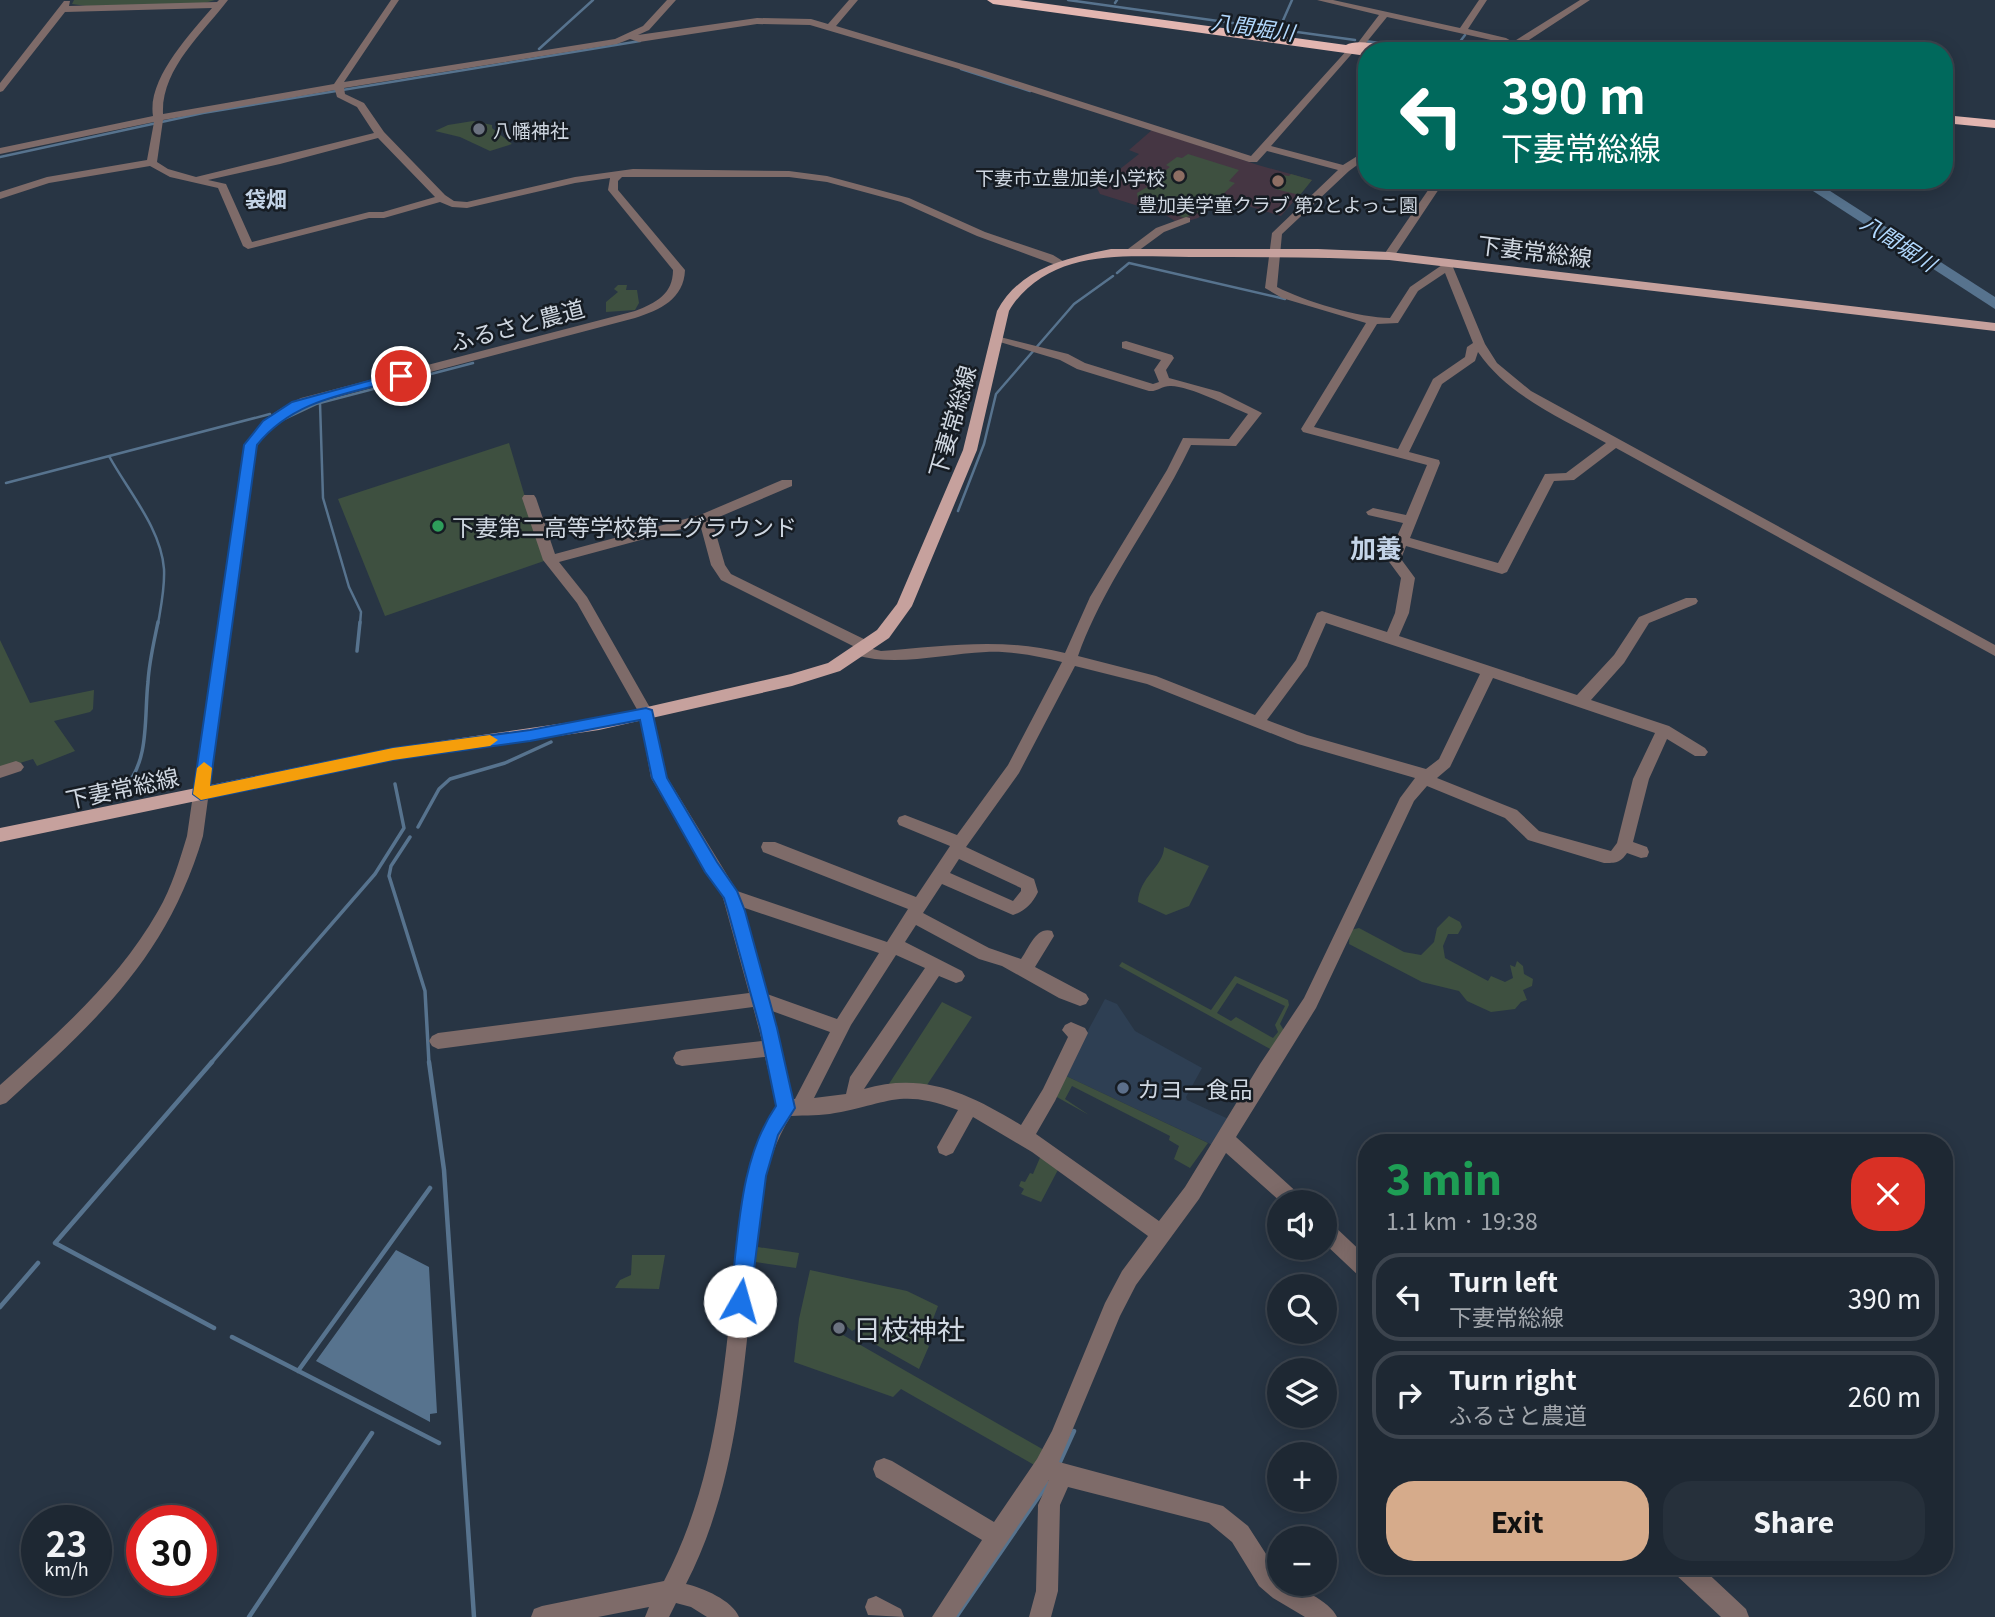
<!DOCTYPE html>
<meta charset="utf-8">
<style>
:root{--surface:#1e2833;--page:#26303b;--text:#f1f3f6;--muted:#a1a6ac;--line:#3c444e;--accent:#d6ab8b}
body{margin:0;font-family:Georgia,"Noto Sans JP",serif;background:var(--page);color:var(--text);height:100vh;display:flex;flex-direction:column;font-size:26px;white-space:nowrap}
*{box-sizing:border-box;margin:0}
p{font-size:23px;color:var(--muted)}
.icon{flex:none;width:38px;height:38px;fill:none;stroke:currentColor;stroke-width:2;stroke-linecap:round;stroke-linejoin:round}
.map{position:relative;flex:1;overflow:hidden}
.side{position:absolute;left:1358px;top:1134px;width:595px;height:441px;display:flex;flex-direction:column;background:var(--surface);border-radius:28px;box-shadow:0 4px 18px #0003,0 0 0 2px var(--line)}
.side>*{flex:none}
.guide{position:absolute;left:1358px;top:42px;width:595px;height:147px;border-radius:28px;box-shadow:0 4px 18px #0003,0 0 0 2px var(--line);background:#00695c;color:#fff;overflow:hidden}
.controls{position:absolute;left:1267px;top:1190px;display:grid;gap:14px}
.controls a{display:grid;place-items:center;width:70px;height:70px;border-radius:50%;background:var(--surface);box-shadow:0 4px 18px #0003,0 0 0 2px var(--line);font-size:35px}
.speed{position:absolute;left:21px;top:1505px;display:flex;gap:14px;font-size:35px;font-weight:700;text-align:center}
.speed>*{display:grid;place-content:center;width:91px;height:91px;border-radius:50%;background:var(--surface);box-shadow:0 4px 18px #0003,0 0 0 2px var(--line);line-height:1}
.speed small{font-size:18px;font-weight:400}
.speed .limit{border:10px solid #d22;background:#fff;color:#111}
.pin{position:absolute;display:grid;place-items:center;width:60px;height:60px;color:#fff;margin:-30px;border:4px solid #fff;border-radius:50%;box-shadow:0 2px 7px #0007}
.me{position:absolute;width:77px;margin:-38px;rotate:7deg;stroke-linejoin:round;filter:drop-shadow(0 0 5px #0008)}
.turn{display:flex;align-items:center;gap:24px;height:147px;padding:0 28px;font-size:32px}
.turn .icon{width:91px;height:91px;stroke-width:2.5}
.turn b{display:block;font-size:49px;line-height:60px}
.round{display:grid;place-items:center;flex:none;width:74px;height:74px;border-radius:28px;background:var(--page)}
.head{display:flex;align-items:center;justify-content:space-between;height:119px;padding:0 28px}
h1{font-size:42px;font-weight:800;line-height:52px;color:#1e9e55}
.primary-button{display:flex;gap:14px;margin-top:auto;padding:14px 28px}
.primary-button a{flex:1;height:80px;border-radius:28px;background:var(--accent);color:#111;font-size:28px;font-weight:800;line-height:80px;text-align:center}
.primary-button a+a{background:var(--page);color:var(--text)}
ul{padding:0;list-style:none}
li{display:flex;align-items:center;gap:21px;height:88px;margin:0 14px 10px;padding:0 14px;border:4px solid var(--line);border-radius:28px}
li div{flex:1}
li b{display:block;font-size:26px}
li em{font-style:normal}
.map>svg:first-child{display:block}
.built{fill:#2e3f53}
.education{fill:#453643}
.green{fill:#3e5040;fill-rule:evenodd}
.water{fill:#57738e}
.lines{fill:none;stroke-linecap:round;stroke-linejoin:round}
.stream-far2{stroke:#57738e;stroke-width:2.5}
.stream-far1{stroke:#57738e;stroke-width:3.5}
.stream{stroke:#57738e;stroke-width:4.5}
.river{fill:#57738e;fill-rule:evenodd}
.minor{fill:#7e6b69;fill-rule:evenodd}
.major{fill:#c6a19d;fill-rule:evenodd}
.highway{fill:#e3b6b1;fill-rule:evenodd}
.route{fill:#1a73e8;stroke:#114b97;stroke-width:2}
.slow{fill:#f59e0b}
.worship-dot{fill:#6b7280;stroke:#161c23;stroke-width:2.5}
.education-dot{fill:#8d6e63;stroke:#161c23;stroke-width:2.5}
.leisure-dot{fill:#2e9e5b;stroke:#161c23;stroke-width:2.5}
.service-dot{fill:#5c6f8a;stroke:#161c23;stroke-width:2.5}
.labels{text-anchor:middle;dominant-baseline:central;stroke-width:5;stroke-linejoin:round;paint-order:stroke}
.far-poi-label{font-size:19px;fill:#cfd7e1;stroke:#161c23;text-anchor:start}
.far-water-label{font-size:21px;font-style:italic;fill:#b2d9fe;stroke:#161c23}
.far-quarter-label{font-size:21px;font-weight:bold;fill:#c4d4e7;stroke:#161c23}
.street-label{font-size:23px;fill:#cfd7e1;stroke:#161c23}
.poi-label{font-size:23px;fill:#cfd7e1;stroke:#161c23;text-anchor:start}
.quarter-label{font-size:26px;font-weight:bold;fill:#c4d4e7;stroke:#161c23}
.near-poi-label{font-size:28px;fill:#cfd7e1;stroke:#161c23;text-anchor:start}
</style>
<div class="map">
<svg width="1995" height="1617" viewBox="0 0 1995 1617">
<rect width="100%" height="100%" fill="#283544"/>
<path class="built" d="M1105 999 1117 1004 1135 1031 1202 1068 1186 1097 1187 1100 1235 1122 1219 1148 1064 1075Z"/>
<path class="education" d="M1152 130 1258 165 1312 180 1281 216 1224 199 1198 218 1188 221 1183 219 1175 221 1164 214 1100 194 1097 188 1101 184 1139 154 1129 150Z"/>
<path class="green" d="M74 0H215L201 4 86 6 72 4Z
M473 121 492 125V128L512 144 490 151 460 137 435 131 448 125Z
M1188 154 1239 170 1229 181 1235 183 1206 210 1184 218 1138 199 1137 193 1154 183 1152 181 1170 167 1166 165 1177 157 1182 158Z
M1291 174 1312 180 1300 195 1275 189V183L1282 175 1289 176Z
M618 285H627L626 290H637L639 303 635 310 606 312V302L618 292 614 289Z
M509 443 544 561 385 616 338 499Z
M0 640 30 703 94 690 93 709 90 712 54 721 75 751 37 766 33 759 0 769Z
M1164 847 1209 866 1189 906 1166 915 1138 902C1139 877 1164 866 1164 847Z
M1449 916 1460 922 1462 927 1458 934H1448L1443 946 1445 958 1488 981 1491 976 1505 982 1513 978 1510 965 1515 967 1517 961 1523 966 1524 974 1533 979 1532 986 1523 990 1527 1000 1521 1002 1515 1009 1491 1012 1467 1001 1459 991 1422 982 1349 944 1350 930 1359 928 1404 952 1421 955 1434 942 1437 928Z
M1122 962 1211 1010 1235 976 1288 1000 1289 1005 1280 1024 1285 1032 1272 1050 1119 966ZM1237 983 1285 1006 1275 1025 1278 1032 1273 1038 1236 1017 1231 1021 1217 1013Z
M942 1002 972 1017 925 1088 885 1090Z
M1064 1075 1208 1143 1190 1168 1174 1159 1179 1146 1169 1140 1170 1136 1072 1086 1065 1099 1089 1115 1055 1096Z
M1042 1153 1060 1166 1041 1202 1021 1194 1024 1189 1019 1186 1021 1181 1025 1182 1030 1173 1033 1174Z
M751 1246 799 1253 796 1268 748 1261Z
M632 1255H665L659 1289 615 1288 620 1280 631 1275Z
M810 1270 907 1291 938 1306 924 1343 929 1346 919 1369 864 1338 857 1328 852 1331 843 1323 836 1331 1044 1450 1036 1466 901 1389 893 1397 794 1362 799 1319Z"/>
<path class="water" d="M396 1250 429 1267 437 1413 430 1414V1422L316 1361Z"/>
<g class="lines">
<path class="stream-far2" d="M1068 0 1355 40
M1115 3 1117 0
M1281 25 1292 0
M1365 41 1437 51
M539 49 593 0
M1453 51 1465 35
M961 69 1030 91
M0 157 203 113 640 41
M1117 273 1129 263 1285 299
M320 403 323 498 349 587 361 612 360 624
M284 419 316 404 473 363
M109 456C128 491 161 528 164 569 165 588 161 606 158 624
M6 483 270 414
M958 511 984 444 996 394 1074 304 1113 276"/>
<path class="stream-far1" d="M357 651 360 622
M125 787C150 760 144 716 148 682 149 662 154 642 158 622
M418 827 439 789 450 779 505 763 551 742
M410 837 391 866 389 876 425 991 429 1063
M211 1063 375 874 404 828 395 784"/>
<path class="stream" d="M212 1062 55 1243 214 1328
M429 1062 444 1170 474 1617
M0 1307 38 1263
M232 1337 439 1443
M298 1371 430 1188
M1059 1464 1074 1431
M249 1617 372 1433
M956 1617 1048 1483"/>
<path class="river" d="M1796 180H1813L1995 297V309Z"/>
<path class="minor" d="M219 0H228C203 33 161 69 163 114L334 84 391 0H399L344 82 615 39 643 26 667 0H676L649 30 638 35 757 18 811 19 828 24 849 0H858L836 26 982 70 1251 156 1349 48H1354L1379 15 1317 0H1333L1460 28 1479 0H1487L1468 29 1506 38 1513 42 1580 0H1590L1520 46 1525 51H1514L1500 42 1387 17 1361 49H1356L1271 146 1343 165 1367 150V158L1349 171 1282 234 1277 287C1304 301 1360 318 1390 318L1410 287 1442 265V260H1450L1485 344 1497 363 1531 391 1995 645V656L1616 448 1574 480 1554 481 1507 572 1502 574 1406 546 1401 559 1415 578 1409 613 1399 636 1577 695 1614 655 1639 617 1686 598H1696L1698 601 1696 604 1649 623 1624 663 1591 700 1669 726 1705 748 1708 752 1705 756H1695L1667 739 1649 779 1633 842 1647 847 1649 852 1647 857 1641 858 1627 853C1620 863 1616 863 1604 863L1528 840 1505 818 1427 786 1414 801 1316 1008 1236 1137 1301 1196 1303 1202H1281L1226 1153 1199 1199 1136 1285 1120 1316 1059 1462 1223 1506 1248 1526 1279 1574V1584C1296 1584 1331 1602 1337 1617H1305L1273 1598 1259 1586 1232 1542 1209 1523 1068 1487 1060 1505 1058 1591 1051 1617H1029L1036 1591 1038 1505 1049 1480 956 1617H932L982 1540 876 1477 873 1469 876 1461 884 1458 892 1461 994 1522 1037 1459 1052 1431 1105 1303 1122 1271 1148 1236 1032 1152 973 1117 953 1153 946 1156 939 1153 937 1147 958 1110C900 1088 890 1103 835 1113 821 1116 806 1115 791 1116 757 1168 757 1240 751 1301 741 1399 732 1494 686 1584 703 1588 732 1600 739 1617H707L691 1607 676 1603 669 1617H645L649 1607 598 1617H531L534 1609 542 1606 664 1581C733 1448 722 1315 749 1173L759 1139 777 1107 765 1057 682 1066 676 1064 673 1058 676 1052 682 1050 762 1041 753 1007 438 1049 432 1046 429 1041 432 1036 438 1033 749 993 723 898 651 778 639 713 577 603 543 560 522 498 524 495H534L536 498 555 554 700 515 782 480H792V486L712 520 725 565 731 574 872 643 873 649 881 651C944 646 1003 637 1065 653L1090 597 1167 470 1183 438 1229 439 1248 414C1231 407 1187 385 1170 386 1162 386 1157 392 1149 391L1077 369 1060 360 990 339 996 335 1000 337 1068 354 1085 363 1153 384 1159 382 1154 370 1161 360 1122 348V342L1126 341 1172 355 1174 358 1166 370 1169 378 1220 392 1262 413 1236 446 1191 445C1157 517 1105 580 1078 656L1156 676 1255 715 1296 660 1317 613 1322 611 1387 632 1395 613 1401 578 1387 559 1403 523 1368 515 1366 512 1373 508 1406 515 1427 465 1303 432 1301 429 1366 323 1282 298 1265 288 1272 233 1338 170 1267 151 1257 162H1249L976 74 810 25 757 24 639 42 630 39 617 44 344 88 345 94 364 103 384 132 445 195 454 201 467 202 575 177 633 169 789 171 827 176 909 198 985 232 1053 255 1066 263 1056 265 977 236 901 202 827 182 789 177H622L618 181V190L685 270C684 299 660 310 635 318L309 404C286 414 264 427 255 452L203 836C167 958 97 1020 6 1103L0 1105V1085C58 1033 119 980 158 911 172 887 179 862 187 836L243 452C253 425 275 410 301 398L635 311C656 303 673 294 673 270L608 190 610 178 575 183 467 208 452 207 440 202 384 218H369L248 249 243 246 218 188 170 177 150 166 49 183 0 199V192L47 177 147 160 154 122 0 154V148L153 116C147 79 190 34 212 8L65 12 3 91 0 92V83L64 1H70L69 6 217 2ZM335 90 337 97 357 107 374 133 196 177 168 169 157 162 163 120ZM378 138 435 197 383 212H369L252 242 226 184 208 180 280 164ZM1445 273 1473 343 1467 347 1465 357 1433 379 1398 449 1314 427 1377 324 1398 323 1418 291ZM1478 352C1508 396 1561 418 1606 443L1566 473 1545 474 1498 563 1410 538 1440 463 1439 460 1409 452 1442 384 1475 361ZM700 524 711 565 721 580 855 647 853 651 855 655C897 667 942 654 986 652 1011 651 1038 656 1062 662L1008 765 957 835 905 815 899 817 897 821 899 825 950 846 916 897 775 842H763L761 847 763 852 908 909 887 942 737 891 667 777 653 713 587 597 559 562ZM1326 623 1480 674 1439 759 1426 769 1307 735 1267 720 1307 666ZM1075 666 1147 684 1298 744 1415 778 1400 798 1304 998 1260 1064 1185 1187 1159 1221 1036 1134 1055 1101 1088 1033 1085 1028 1071 1022 1065 1025 1062 1030 1068 1037 1043 1089 1021 1125C970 1094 924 1071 864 1089L939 976 956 983 962 981 965 976 962 971 905 942 916 925 979 959 1002 966 1059 998 1080 1006 1086 1004 1089 999 1086 994 1035 967 1054 936 1052 931C1036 926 1029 948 1021 959L989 948 923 913 942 884 1013 915C1025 911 1032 904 1038 892L1034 879 966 847 1019 773ZM1493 678 1655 733 1633 779 1617 843 1611 851 1539 831 1517 810 1437 778 1450 767ZM959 859 1021 888V891L1013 901 950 873ZM742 907 879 953 837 1019 767 994ZM896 955 925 968 850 1077 846 1094 814 1098 851 1025ZM772 1011 830 1032 795 1099H793Z
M1435 180H1445L1393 258H1385L1383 256Z
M1186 217 1190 218V222L1164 232 1134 254 1124 252 1156 228Z
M16 761 21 763 24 767 21 771 0 778V766Z
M1325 1222 1332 1224 1367 1257V1279L1360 1277 1325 1244Z
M1672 1566H1700L1746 1609 1749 1617H1721L1675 1574Z
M876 1596 901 1609 904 1617 868 1615 865 1607 868 1599Z"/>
<path class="major" d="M1111 249H1318L1389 252 1995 323V331L1389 260C1323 257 1256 257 1190 257 1151 257 1110 253 1072 264 1047 271 1022 288 1009 311L977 450 912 606 889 638 840 671 792 686 599 730 392 760 0 842V828L392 748 599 718 791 674 828 663 877 630 897 604 963 450 997 311C1020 268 1066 258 1111 249Z"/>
<path class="highway" d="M987 0H1019L1346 45C1356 39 1387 44 1396 51H1367V56L993 4Z
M1944 115 1995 120V128L1944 123Z"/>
</g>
<path class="route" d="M401 372 408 376 406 378C350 394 295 398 257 445L210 786 393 748 530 730 646 708 652 710 667 778 717 862 737 891 745 911 777 1028 795 1108 778 1135 766 1176 750 1301 747 1308 740 1311 733 1308 730 1301C739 1237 738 1161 776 1106L760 1028 728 911 724 898 705 872 652 778 640 720 530 741 393 760 201 800 193 794 244 445 263 421 292 402Z"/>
<path class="slow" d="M490 735 498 740 490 746 393 760 201 800 193 794 197 768 204 762 212 768 210 786 393 748Z"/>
<g class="worship-dot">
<circle cx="479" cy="129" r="7"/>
<circle cx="839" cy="1328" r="7"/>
</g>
<g class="education-dot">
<circle cx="1179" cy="176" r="7"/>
<circle cx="1278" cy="181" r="7"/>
</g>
<circle class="leisure-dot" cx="438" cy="526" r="7"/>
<circle class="service-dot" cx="1123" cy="1088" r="7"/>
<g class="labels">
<g class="far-poi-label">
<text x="493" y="129">八幡神社</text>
<text x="1165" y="176" text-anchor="end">下妻市立豊加美小学校</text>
<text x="1278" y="203" text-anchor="middle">豊加美学童クラブ 第2とよっこ園</text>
</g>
<g class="far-water-label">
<text transform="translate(1253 26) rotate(8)">八間堀川</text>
<text transform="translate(1899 242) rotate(33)">八間堀川</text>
</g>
<g class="far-quarter-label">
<text x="266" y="198">袋畑</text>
</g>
<g class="street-label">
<text transform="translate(1535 250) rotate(7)">下妻常総線</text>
<text transform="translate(517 324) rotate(-15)">ふるさと農道</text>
<text transform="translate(951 421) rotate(-74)">下妻常総線</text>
<text transform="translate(122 787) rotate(-12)">下妻常総線</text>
</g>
<g class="poi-label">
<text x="452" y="526">下妻第二高等学校第二グラウンド</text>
<text x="1137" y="1088">カヨー食品</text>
</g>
<g class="quarter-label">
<text x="1376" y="546">加養</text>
</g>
<g class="near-poi-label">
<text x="853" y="1328">日枝神社</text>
</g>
</g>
</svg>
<div class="controls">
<a><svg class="icon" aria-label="sound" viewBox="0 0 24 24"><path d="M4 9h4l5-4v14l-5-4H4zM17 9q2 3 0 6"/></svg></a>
<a><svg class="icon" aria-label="search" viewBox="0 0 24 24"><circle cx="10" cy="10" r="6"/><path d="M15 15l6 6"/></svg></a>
<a><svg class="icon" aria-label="layers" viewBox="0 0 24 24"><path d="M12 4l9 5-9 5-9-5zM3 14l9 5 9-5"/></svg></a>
<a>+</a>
<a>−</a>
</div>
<div class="speed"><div>23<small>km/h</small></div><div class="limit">30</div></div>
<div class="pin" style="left:401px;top:376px;background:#d93025"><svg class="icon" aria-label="arrive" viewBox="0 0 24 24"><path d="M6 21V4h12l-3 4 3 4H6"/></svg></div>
<svg class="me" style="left:740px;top:1301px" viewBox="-20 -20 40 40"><circle r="19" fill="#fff"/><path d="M0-13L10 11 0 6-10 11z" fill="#1a73e8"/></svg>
<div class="guide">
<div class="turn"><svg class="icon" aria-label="left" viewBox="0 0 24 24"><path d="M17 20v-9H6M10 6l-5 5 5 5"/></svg><div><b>390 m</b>下妻常総線</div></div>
</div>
<section class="side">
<div class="head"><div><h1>3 min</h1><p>1.1 km · 19:38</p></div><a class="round" style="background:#d93025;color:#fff"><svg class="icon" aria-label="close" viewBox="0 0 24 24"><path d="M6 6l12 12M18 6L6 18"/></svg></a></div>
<ul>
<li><svg class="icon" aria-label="left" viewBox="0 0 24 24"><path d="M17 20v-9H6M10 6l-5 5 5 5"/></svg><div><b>Turn left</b><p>下妻常総線</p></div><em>390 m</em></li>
<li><svg class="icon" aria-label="right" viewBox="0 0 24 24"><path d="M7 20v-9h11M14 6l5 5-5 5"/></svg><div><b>Turn right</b><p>ふるさと農道</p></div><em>260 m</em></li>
</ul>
<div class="primary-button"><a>Exit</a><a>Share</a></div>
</section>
</div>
